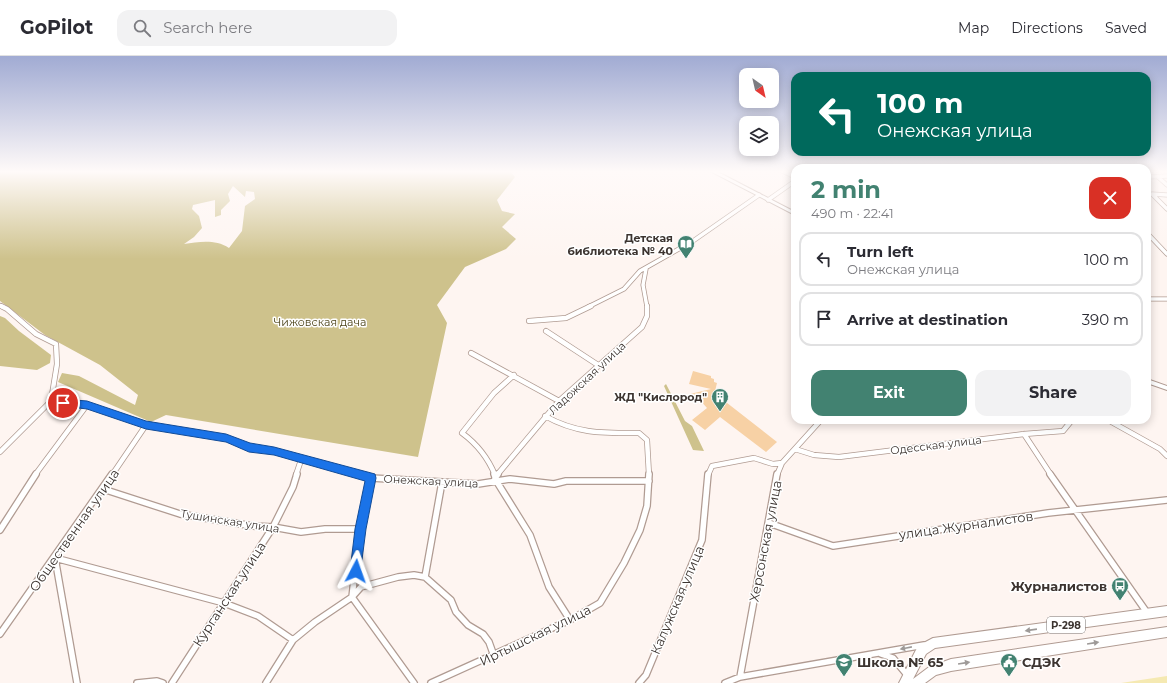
<!DOCTYPE html>
<meta charset="utf-8">
<style>
:root{--surface:#fff;--page:#f2f2f3;--text:#2b2b33;--muted:#7c7c81;--line:#e1e1e2;--accent:#428271}
body{margin:0;font-family:Montserrat,sans-serif;background:var(--page);color:var(--text);height:100vh;display:flex;flex-direction:column;font-size:15px;white-space:nowrap}
*{box-sizing:border-box;margin:0}
p{font-size:13px;color:var(--muted)}
.icon{flex:none;width:22px;height:22px;fill:none;stroke:currentColor;stroke-width:2;stroke-linecap:round;stroke-linejoin:round}
.map{position:relative;flex:1;overflow:hidden}
.details{position:absolute;left:791px;top:108px;width:360px;height:260px;display:flex;flex-direction:column;background:var(--surface);border-radius:12px;box-shadow:0 2px 10px #0003}
.details>*{flex:none}
.banner{position:absolute;left:791px;top:16px;width:360px;height:84px;border-radius:12px;box-shadow:0 2px 10px #0003;background:#00695c;color:#fff;overflow:hidden}
.needle{width:26px;rotate:146deg}
.controls{position:absolute;left:739px;top:12px;display:grid;gap:8px}
.controls a{display:grid;place-items:center;width:40px;height:40px;border-radius:8px;background:var(--surface);box-shadow:0 2px 10px #0003;font-size:20px}
.pin{position:absolute;display:grid;place-items:center;width:34px;height:34px;color:#fff;margin:-17px;border:2px solid #fff;border-radius:50%;box-shadow:0 1px 4px #0007}
.me{position:absolute;width:44px;margin:-22px;rotate:4deg;stroke-linejoin:round;filter:drop-shadow(0 0 3px #0008)}
.turn{display:flex;align-items:center;gap:14px;height:84px;padding:0 20px;font-size:18px}
.turn .icon{width:52px;height:52px;stroke-width:2.5}
.turn b{display:block;font-size:28px;line-height:34px}
.round{display:grid;place-items:center;flex:none;width:42px;height:42px;border-radius:12px;background:var(--page)}
.summary{display:flex;align-items:center;justify-content:space-between;height:68px;padding:0 20px}
h1{font-size:24px;font-weight:700;line-height:30px;color:var(--accent)}
.button{display:flex;gap:8px;margin-top:auto;padding:8px 20px}
.button a{flex:1;height:46px;border-radius:12px;background:var(--accent);color:#fff;font-size:16px;font-weight:700;line-height:46px;text-align:center}
.button a+a{background:var(--page);color:var(--text)}
ul{padding:0;list-style:none}
li{display:flex;align-items:center;gap:12px;height:54px;margin:0 8px 6px;padding:0 12px;border:2px solid var(--line);border-radius:12px}
li div{flex:1}
li b{display:block;font-size:15px}
li em{font-style:normal}
header{display:flex;align-items:center;gap:24px;box-sizing:border-box;height:56px;padding:0 20px;background:var(--surface);border-bottom:1px solid var(--line)}
header strong{font-size:19px}
nav{display:flex;gap:22px;margin-inline-start:auto;font-size:14px}
.search{width:280px;height:36px;background:var(--page);display:flex;align-items:center;gap:10px;box-sizing:border-box;padding:0 14px;border-radius:12px;color:var(--muted);font-size:15px}
.map>svg:first-child{display:block}
.green{fill:#f5e9b2}
.forest{fill:#cec28c;fill-rule:evenodd}
.building{fill:#f7d1a5}
.lines{fill:none;stroke-linecap:round;stroke-linejoin:round}
.minor-far2-casing{stroke:#b09b92;stroke-width:5}
.minor-far1-casing{stroke:#b09b92;stroke-width:6}
.minor-casing{stroke:#b09b92;stroke-width:8}
.tertiary-casing{stroke:#b09b92;stroke-width:2}
.trunk-casing{stroke:#b09b92;stroke-width:2}
.minor-far2{stroke:#fff;stroke-width:3.5}
.minor-far1{stroke:#fff;stroke-width:4.5}
.minor{stroke:#fff;stroke-width:5.5}
.tertiary{fill:#fff;fill-rule:evenodd}
.trunk{fill:#fff;fill-rule:evenodd}
.oneway{fill:#9e9a98}
.route{fill:#1a73e8;stroke:#114b97}
.labels{text-anchor:middle;dominant-baseline:central;stroke-width:3;stroke-linejoin:round;paint-order:stroke}
.shield{fill:#fff;stroke:#76716e;stroke-width:1}
.shield-label{font-size:10px;font-weight:bold;fill:#3c3430}
.poi-label{font-size:11px;font-weight:bold;fill:#3c3430;stroke:#fff;text-anchor:end}
.park-label{font-size:11px;fill:#4c4319;stroke:#fff}
.street-label{font-size:11px;fill:#3c3430;stroke:#fff}
.near-street-label{font-size:13px;fill:#3c3430;stroke:#fff}
.near-poi-label{font-size:13px;font-weight:bold;fill:#3c3430;stroke:#fff;text-anchor:start}
</style>
<header>
<strong>GoPilot</strong>
<div class="search"><svg class="icon" aria-label="search" viewBox="0 0 24 24"><circle cx="10" cy="10" r="6"/><path d="M15 15l6 6"/></svg>Search here</div>
<nav><a>Map</a><a>Directions</a><a>Saved</a></nav>
</header>
<div class="map">
<svg width="1167" height="627" viewBox="0 0 1167 627">
<rect width="100%" height="100%" fill="#fef5f1"/>
<path class="green" d="M1167 620V627H1121Z"/>
<path class="forest" d="M0 115H510L515 121 497 144 502 155 515 158 502 171 516 183 506 193 465 211 437 249 447 267 418 401 166 359 151 366 58 326 62 317 79 320 135 349 138 339 100 309 45 279 0 245ZM233 130 245 141 246 135 254 136 255 143 245 150 242 175 229 192C215 183 199 186 184 188L194 181 202 172 199 160 192 153 193 149 215 144V161L221 159V154L230 145 228 138Z
M0 260 5 262 19 275 51 299 50 307 37 314 0 310Z
M666 328 685 365 692 370 704 395 693 394 664 330Z"/>
<path class="building" d="M693 315 711 320V322L714 323V326L717 327 714 339 720 344 722 343 777 386 766 396 720 361 705 374 692 364 707 352 699 343 694 344 690 338 711 333 689 328Z"/>
<g class="lines">
<defs>
<path id="minor-far2" d="M782 115 795 121
M1147 121 1167 120
M1158 121 1167 129
M1167 139 1152 138 1167 153
M768 144 795 125
M1147 177 1167 198
M646 213 643 229 647 251
M1147 243H1167
M0 250 3 251
M588 251 624 233 640 215 693 185 759 139"/>
<path id="minor-far1" d="M1 250 7 253 36 278 56 288 57 308 51 345
M529 265 566 262 591 250
M546 275 598 309
M471 297 559 345
M51 345 87 349 146 369 227 382 249 392 274 395 361 419
M545 360C577 378 603 377 639 377L647 384 649 419
M1108 364 1160 393 1167 400
M1024 378 1051 419
M795 393 814 399 839 401 1024 378 1063 375 1072 364
M0 396 51 345
M35 419 87 349
M112 419 146 369
M296 419 301 404
M495 419C488 402 477 388 462 377L494 337 514 319
M497 419 559 345 642 271 647 260V250
M708 419 712 410 754 402 773 408 782 407
M777 419 782 407 821 364"/>
<path id="minor" d="M357 418 371 422 478 428 510 423 554 428 566 425H649
M494 418 497 426 530 479 549 531 570 564
M1050 418 1148 558
M371 422 360 473 352 541 414 627
M495 422 498 418
M103 433 180 458 253 470 273 471 301 476 325 473H360
M769 467 833 490 1048 457 1167 444
M0 474 36 418
M425 521 442 426
M0 578 112 418
M881 598 893 602 908 620
M740 621 777 418
M77 627 55 502 224 547 258 560 293 584
M137 627 157 625 163 627
M172 627 273 471 293 431 297 418
M266 627 293 584 315 566 352 541 361 531 398 521 414 519 425 521 451 544 456 556 468 569 483 578 489 586 494 600
M431 627 570 564 600 547 624 507 640 474 647 450 649 418
M639 627 646 619 702 484 708 418
M725 627 740 621 924 589"/>
<path id="tertiary" d="M710 115H716L795 156V159Z
M1147 323 1167 330V334L1147 327Z"/>
<path id="trunk" d="M1167 550V560L935 592 926 598 913 623 929 611 951 603 1167 571V581L951 615 936 619 925 627H911L913 624 911 627H899L918 590 933 582Z"/>
</defs>
<use href="#minor-far2" class="minor-far2-casing"/>
<use href="#minor-far1" class="minor-far1-casing"/>
<use href="#minor" class="minor-casing"/>
<use href="#tertiary" class="tertiary-casing"/>
<use href="#trunk" class="trunk-casing"/>
<use href="#minor-far2" class="minor-far2"/>
<use href="#minor-far1" class="minor-far1"/>
<use href="#minor" class="minor"/>
<use href="#tertiary" class="tertiary"/>
<use href="#trunk" class="trunk"/>
</g>
<defs><path id="oneway-solid" d="M-6-.8H1V-3.2L6.5 0L1 3.2V.8H-6Z"/></defs>
<g class="oneway">
<use href="#oneway-solid" transform="translate(1031 574) rotate(172)"/>
<use href="#oneway-solid" transform="translate(1093 587) rotate(-9)"/>
<use href="#oneway-solid" transform="translate(906 592) rotate(169)"/>
<use href="#oneway-solid" transform="translate(964 607) rotate(-9)"/>
</g>
<linearGradient id="sky" x2="0" y2="1"><stop stop-color="#a1abd3"/><stop offset="0.57" stop-color="#fffaf9"/><stop offset="1" stop-color="#fffaf9" stop-opacity="0"/></linearGradient>
<rect width="1167" height="203" fill="url(#sky)"/>
<path class="route" d="M63 343 87 345 146 365 226 378 250 387 274 391 375 418 376 422 366 473 360 519 356 520 352 519 350 515 355 473 365 425 274 399 249 396 226 386 146 373 87 353 63 350 58 347Z"/>
<defs>
<symbol id="library-pin" viewBox="-11 -11 22 30"><path d="M0 17L-7.5 6A9.5 9.5 0 1 1 7.5 6Z" fill="#428271" stroke="#fff"/><path d="M-6-4Q-3-5.5-.7-3.5V5Q-3 3-6 4ZM6-4Q3-5.5 .7-3.5V5Q3 3 6 4Z" fill="#fff"/></symbol>
<symbol id="building-pin" viewBox="-11 -11 22 30"><path d="M0 17L-7.5 6A9.5 9.5 0 1 1 7.5 6Z" fill="#428271" stroke="#fff"/><path d="M-4-6H4V6H1V3H-1V6H-4ZM-2.5-4.3h1.7v1.8h-1.7ZM.8-4.3h1.7v1.8H.8ZM-2.5-1h1.7V.8h-1.7ZM.8-1h1.7V.8H.8Z" fill="#fff"/></symbol>
<symbol id="bus-pin" viewBox="-11 -11 22 30"><path d="M0 17L-7.5 6A9.5 9.5 0 1 1 7.5 6Z" fill="#428271" stroke="#fff"/><path d="M-5-6H5V4H4V6H2V4H-2V6H-4V4H-5ZM-3.5-4V0h7V-4ZM-3.5 1.2v1.5H-2V1.2ZM2 1.2v1.5H3.5V1.2Z" fill="#fff"/></symbol>
<symbol id="school-pin" viewBox="-11 -11 22 30"><path d="M0 17L-7.5 6A9.5 9.5 0 1 1 7.5 6Z" fill="#428271" stroke="#fff"/><path d="M0-5L7-2L0 1L-7-2ZM-4 1L0 2.5L4 1V4Q0 6-4 4Z" fill="#fff"/></symbol>
<symbol id="civic-pin" viewBox="-11 -11 22 30"><path d="M0 17L-7.5 6A9.5 9.5 0 1 1 7.5 6Z" fill="#428271" stroke="#fff"/><path d="M-.6-6.5H3V-4.5H.6V-3L4-1V1h2V6H-6V1h2V-1L-.6-3ZM-1.2 2.5V6h2.4V2.5Z" fill="#fff"/></symbol>
</defs>
<g fill-rule="evenodd">
<use href="#library-pin" x="676" y="178" width="20" height="27"/>
<use href="#building-pin" x="710" y="331" width="20" height="27"/>
<use href="#bus-pin" x="1110" y="520" width="20" height="27"/>
<use href="#school-pin" x="834" y="596" width="20" height="27"/>
<use href="#civic-pin" x="999" y="596" width="20" height="27"/>
</g>
<g class="labels">
<rect class="shield" x="1047" y="561" width="38" height="16" rx="3"/>
<g class="shield-label">
<text x="1066" y="569">Р-298</text>
</g>
<g class="poi-label">
<text x="673" y="182">Детская<tspan x="673" dy="13">библиотека № 40</tspan></text>
<text x="707" y="341">ЖД "Кислород"</text>
</g>
<g class="park-label">
<text x="320" y="266">Чижовская дача</text>
</g>
<g class="street-label">
<text transform="translate(587 322) rotate(-43)">Ладожская улица</text>
<text transform="translate(936 389) rotate(-7)">Одесская улица</text>
<text transform="translate(431 425) rotate(3)">Онежская улица</text>
<text transform="translate(230 465) rotate(9)">Тушинская улица</text>
</g>
<g class="near-street-label">
<text transform="translate(966 469) rotate(-8)">улица Журналистов</text>
<text transform="translate(74 474) rotate(-55)">Общественная улица</text>
<text transform="translate(765 485) rotate(-79)">Херсонская улица</text>
<text transform="translate(229 538) rotate(-57)">Курганская улица</text>
<text transform="translate(677 544) rotate(-67)">Калужская улица</text>
<text transform="translate(535 579) rotate(-26)">Иртышская улица</text>
</g>
<g class="near-poi-label">
<text x="1107" y="530" text-anchor="end">Журналистов</text>
<text x="857" y="606">Школа № 65</text>
<text x="1022" y="606">СДЭК</text>
</g>
</g>
</svg>
<div class="controls">
<a><svg class="needle" viewBox="-14 -14 28 28"><path d="M0-13l5 13h-10z" fill="#e53935"/><path d="M0 13l5-13h-10z" fill="#7c7c81"/></svg></a>
<a><svg class="icon" aria-label="layers" viewBox="0 0 24 24"><path d="M12 4l9 5-9 5-9-5zM3 14l9 5 9-5"/></svg></a>
</div>
<div class="pin" style="left:63px;top:347px;background:#d93025"><svg class="icon" aria-label="arrive" viewBox="0 0 24 24"><path d="M6 21V4h12l-3 4 3 4H6"/></svg></div>
<svg class="me" style="left:356px;top:515px" viewBox="-20 -20 40 40"><path d="M0-17L14 15 0 8-14 15z" fill="#1a73e8" stroke="#fff" stroke-width="4"/></svg>
<div class="banner">
<div class="turn"><svg class="icon" aria-label="left" viewBox="0 0 24 24"><path d="M17 20v-9H6M10 6l-5 5 5 5"/></svg><div><b>100 m</b>Онежская улица</div></div>
</div>
<section class="details">
<div class="summary"><div><h1>2 min</h1><p>490 m · 22:41</p></div><a class="round" style="background:#d93025;color:#fff"><svg class="icon" aria-label="close" viewBox="0 0 24 24"><path d="M6 6l12 12M18 6L6 18"/></svg></a></div>
<ul>
<li><svg class="icon" aria-label="left" viewBox="0 0 24 24"><path d="M17 20v-9H6M10 6l-5 5 5 5"/></svg><div><b>Turn left</b><p>Онежская улица</p></div><em>100 m</em></li>
<li><svg class="icon" aria-label="arrive" viewBox="0 0 24 24"><path d="M6 21V4h12l-3 4 3 4H6"/></svg><div><b>Arrive at destination</b></div><em>390 m</em></li>
</ul>
<div class="button"><a>Exit</a><a>Share</a></div>
</section>
</div>
